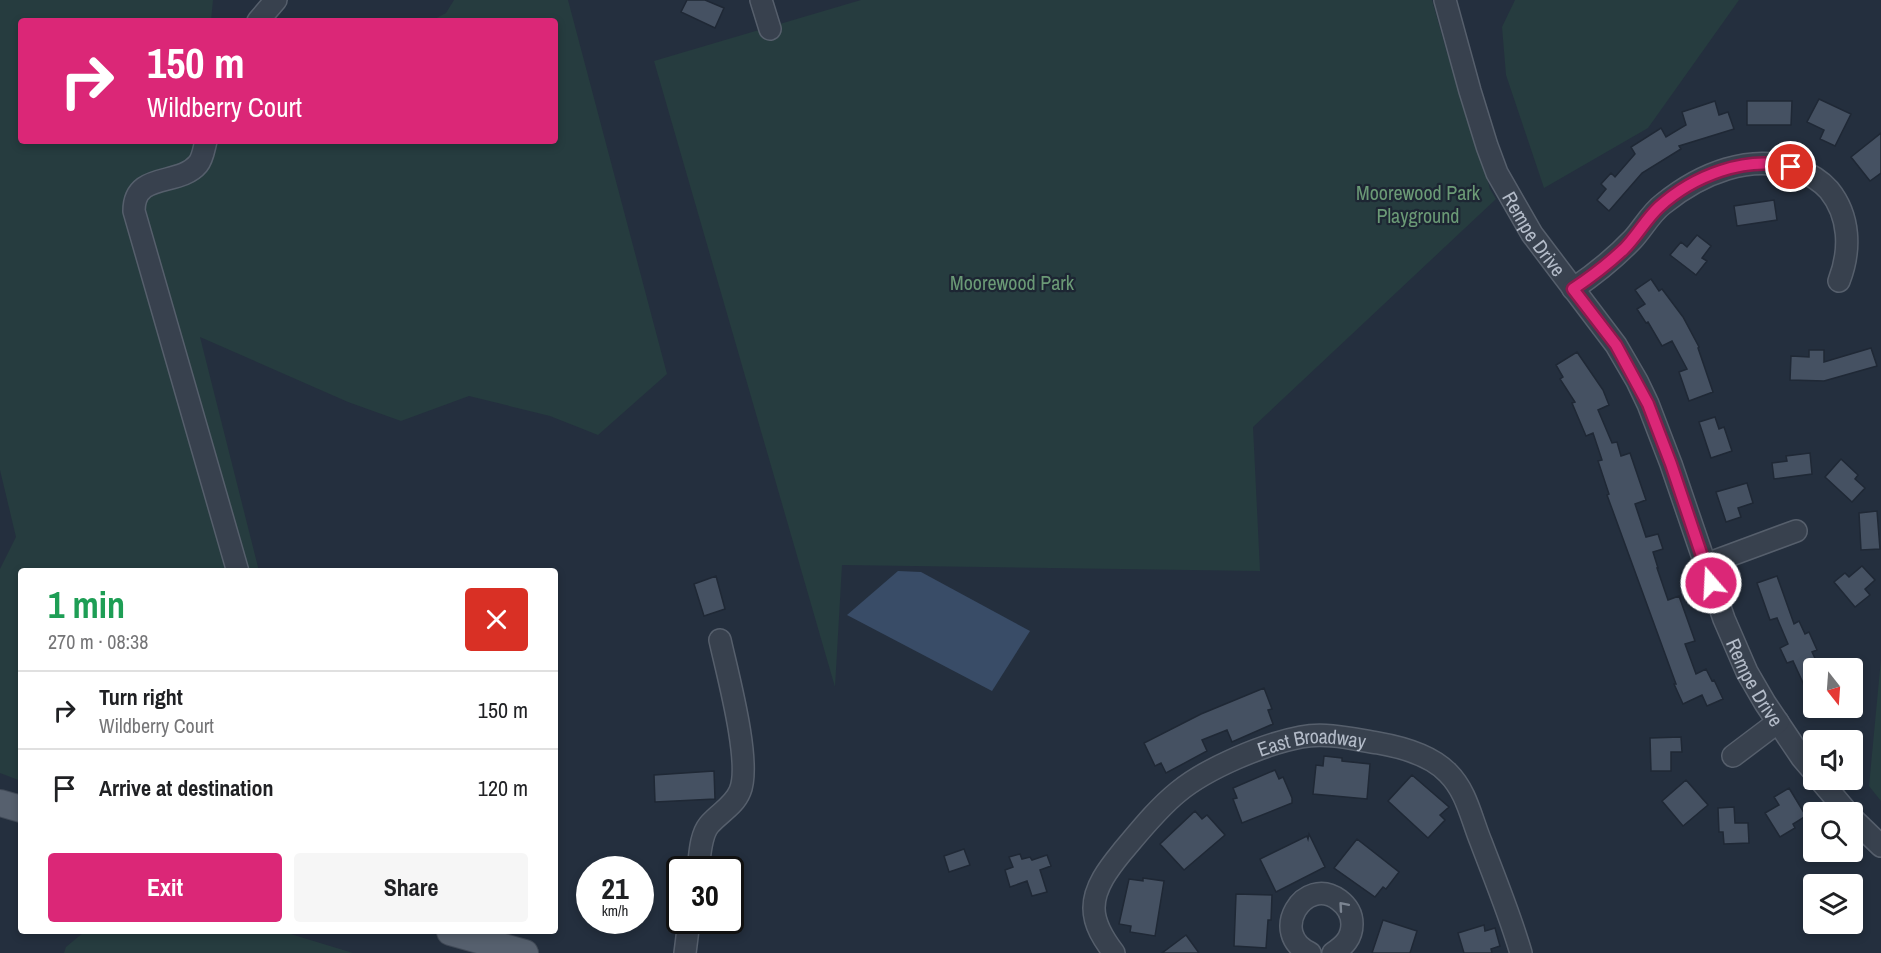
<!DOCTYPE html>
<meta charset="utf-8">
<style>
:root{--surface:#fff;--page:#f6f6f6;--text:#202124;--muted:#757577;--line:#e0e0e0;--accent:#db2777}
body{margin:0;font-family:"Archivo Narrow",sans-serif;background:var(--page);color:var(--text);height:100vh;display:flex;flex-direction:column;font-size:22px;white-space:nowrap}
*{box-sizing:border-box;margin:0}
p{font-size:20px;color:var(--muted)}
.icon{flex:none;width:33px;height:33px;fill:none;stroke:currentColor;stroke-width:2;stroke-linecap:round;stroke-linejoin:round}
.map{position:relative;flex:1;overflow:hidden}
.side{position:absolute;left:18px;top:568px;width:540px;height:366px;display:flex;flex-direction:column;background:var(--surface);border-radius:6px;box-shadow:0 3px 9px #0003}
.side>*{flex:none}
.guide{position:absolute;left:18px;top:18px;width:540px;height:126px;border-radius:6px;box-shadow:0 3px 9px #0003;background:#db2777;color:#fff;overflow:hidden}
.needle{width:39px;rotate:163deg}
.tools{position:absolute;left:1803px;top:658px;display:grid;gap:12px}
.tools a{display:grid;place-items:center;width:60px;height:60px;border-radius:6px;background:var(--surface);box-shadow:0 3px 9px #0003;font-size:30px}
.speed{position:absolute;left:576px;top:856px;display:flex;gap:12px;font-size:30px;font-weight:700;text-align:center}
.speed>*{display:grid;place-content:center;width:78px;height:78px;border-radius:50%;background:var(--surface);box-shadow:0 3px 9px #0003;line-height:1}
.speed small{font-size:15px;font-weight:400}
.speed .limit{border:3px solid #111;border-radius:9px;background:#fff;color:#111}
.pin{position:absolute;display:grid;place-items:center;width:51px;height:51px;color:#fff;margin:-26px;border:3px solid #fff;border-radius:50%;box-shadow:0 2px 6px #0007}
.me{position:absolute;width:66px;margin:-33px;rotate:341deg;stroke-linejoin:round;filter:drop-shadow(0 0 4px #0008)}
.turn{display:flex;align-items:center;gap:21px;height:126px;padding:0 30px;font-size:27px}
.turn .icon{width:78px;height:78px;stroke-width:2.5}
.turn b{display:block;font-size:42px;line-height:51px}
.round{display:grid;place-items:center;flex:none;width:63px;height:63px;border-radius:6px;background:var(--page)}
.summary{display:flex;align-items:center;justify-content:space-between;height:102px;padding:0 30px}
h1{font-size:36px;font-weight:700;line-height:45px;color:#1e9e55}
.action{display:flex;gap:12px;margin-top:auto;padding:12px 30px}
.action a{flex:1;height:69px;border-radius:6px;background:var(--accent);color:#fff;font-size:24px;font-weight:700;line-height:69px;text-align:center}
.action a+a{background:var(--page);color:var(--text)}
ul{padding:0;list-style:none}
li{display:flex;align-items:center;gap:18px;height:78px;padding:0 30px;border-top:2px solid var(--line)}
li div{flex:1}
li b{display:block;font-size:22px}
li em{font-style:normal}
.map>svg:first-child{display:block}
.green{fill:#263c3f}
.water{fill:#394c67}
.building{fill:#455162;stroke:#1f2835;stroke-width:1.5}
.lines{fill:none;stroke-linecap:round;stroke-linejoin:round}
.minor-casing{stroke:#565f6c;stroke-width:24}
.major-casing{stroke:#414a57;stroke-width:28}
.minor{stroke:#38414e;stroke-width:21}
.major{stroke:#56606e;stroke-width:26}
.oneway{stroke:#7c8592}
.route-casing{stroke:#8e194d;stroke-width:15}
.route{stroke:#db2777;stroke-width:10}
.labels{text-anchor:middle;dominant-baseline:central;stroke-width:4.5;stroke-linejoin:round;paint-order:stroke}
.park-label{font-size:20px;fill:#6b9a76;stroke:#1d2633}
.street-label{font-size:20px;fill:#b4bcc9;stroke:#1d2633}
</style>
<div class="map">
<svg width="1881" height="953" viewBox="0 0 1881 953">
<rect width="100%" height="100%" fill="#242f3e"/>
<path class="green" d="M0 0H213L211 21H21V141H555V21H431L446 13 454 0H568L667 374 598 435 550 416 469 396 401 421 348 402 200 337 259 571 21 572V781L0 773V569L16 537 0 470Z
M861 0H1432L1447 53 1468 110 1490 189 1496 199 1253 427 1260 571 842 565 835 687 654 61Z
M1515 0H1739L1648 128 1544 188 1506 75 1502 27Z
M1881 659V801L1869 786Z
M84 932H284L353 953H64L66 947Z"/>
<path class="water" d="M898 571 921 572 1030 631 992 691 847 615Z"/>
<path class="building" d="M687 0H705L724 8 715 28 681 12Z
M1819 99 1851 114 1835 146 1820 139 1824 130 1807 122Z
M1715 101 1719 115 1728 112 1734 129 1679 146 1681 149 1642 173 1609 211 1597 200 1606 189 1601 184 1611 173 1615 177 1635 154 1631 147 1661 128 1666 137 1686 125 1682 112Z
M1747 101H1792L1791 125H1747Z
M1881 133V173L1870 181 1851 157Z
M1774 200 1777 220 1737 226 1734 206Z
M1697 235 1711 246 1702 258 1707 261 1696 275 1670 255 1681 242 1687 247Z
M1651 279 1659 291 1662 289 1683 317 1699 347 1698 348 1713 392 1689 401 1679 372 1687 369 1672 341 1662 346 1648 322 1646 323 1637 309 1645 304 1635 290Z
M1871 348 1877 366 1824 381 1790 380 1791 356 1809 357V350H1824V362Z
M1577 352 1603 390 1609 405 1598 410 1612 443 1617 442 1621 456 1630 453 1646 500 1635 504 1646 537 1658 534 1663 549 1653 552 1658 568H1657L1668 600 1679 596 1695 641 1685 644 1696 674 1706 669 1712 681 1714 680 1723 699 1707 706 1702 695 1683 704 1674 684H1676L1607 495 1609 494 1598 461 1602 460 1593 433 1586 436 1572 403 1575 402 1560 379 1563 377 1556 365Z
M1715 417 1719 429 1724 427 1732 451 1711 458 1699 422Z
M1810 453 1812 474 1774 479 1772 463 1787 461 1786 456Z
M1841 459 1858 475 1855 479 1865 488 1852 502 1825 477Z
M1747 483 1753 503 1738 508 1741 517 1726 522 1716 492Z
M1877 511 1880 549 1861 550 1859 513Z
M1862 566 1875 580 1865 589 1870 595 1855 607 1834 582 1845 573 1849 577Z
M716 576 725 609 704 616 694 584Z
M1777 576 1794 624 1799 621 1805 634 1809 632 1817 650 1812 652 1820 669H1814V707L1793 661 1787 663 1780 648 1788 644 1777 618 1770 620 1757 583Z
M1264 688 1272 709 1268 710 1273 724 1232 742 1227 730 1202 740 1207 751 1166 773 1161 763 1155 766 1144 743 1201 714Z
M1681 737 1682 752H1671V771H1651L1650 738Z
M1324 756 1342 758V761L1370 764 1367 799 1313 794 1316 765 1323 766Z
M1275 770 1279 779 1283 777 1292 798V803L1242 823 1233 799 1237 798 1233 788Z
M714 771 715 799 655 802 654 775Z
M1412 775 1449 807 1440 815 1445 820 1428 838 1388 801Z
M1686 780 1708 805 1683 826 1662 801Z
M1789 788 1806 816 1793 824 1795 828 1780 837 1765 813 1779 805 1774 797Z
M1734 807 1735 823H1748L1749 843 1724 844 1723 832H1719L1718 808Z
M1195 811 1202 819 1207 815 1225 835 1184 870 1160 844Z
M1309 834 1325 867 1276 892 1260 859 1307 836 1308 839Z
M1357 839 1399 872 1386 889 1383 887 1375 897 1334 868Z
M964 849 970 865 949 872 944 856Z
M1020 854 1022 859 1030 857 1032 860 1047 855 1051 866 1040 870 1047 892 1032 896 1027 881 1010 887 1005 870 1013 867 1009 857Z
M1143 878 1164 881 1155 936 1130 932 1131 926 1119 924 1129 879 1143 881Z
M1236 894 1272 895 1271 920H1268L1266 948 1234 946Z
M1383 920 1417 931 1410 953H1372Z
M1484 925 1485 931 1495 928 1500 946 1491 949 1492 953H1464L1458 933Z
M1186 935 1199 953H1162Z"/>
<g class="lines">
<defs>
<g id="minor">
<path d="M761 0 770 29"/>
<path id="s1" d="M1445 0 1470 91 1487 146 1497 173 1532 234 1616 345 1637 381 1648 404 1671 464 1724 619 1747 672 1765 703 1802 758 1814 772"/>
<path d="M258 21 276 0"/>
<path d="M206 141C204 148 203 158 198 164 179 187 134 171 134 211L238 572"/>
<path d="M1573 289C1595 274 1615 258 1633 239 1643 228 1651 213 1663 204 1700 174 1751 152 1798 170 1810 174 1820 180 1829 190 1850 216 1851 250 1839 281"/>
<path d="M1704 565 1796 531"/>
<path d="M1733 756 1778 722"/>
<path d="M1820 780 1848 813"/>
<path d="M1852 818 1881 846"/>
<path d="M698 870C700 856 700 836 709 825 719 813 734 806 740 791 752 763 727 672 720 640"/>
<path d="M685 953 689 921"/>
<path id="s2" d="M1114 953C1104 940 1094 925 1094 908 1094 887 1109 868 1122 852 1139 832 1157 809 1178 792 1207 768 1264 744 1301 737 1326 732 1353 739 1378 743 1401 747 1431 755 1448 773 1467 792 1471 818 1481 842 1495 879 1510 915 1521 953"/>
<path d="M1310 953C1268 934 1304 874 1339 900 1347 906 1352 914 1352 924 1352 938 1344 946 1333 953"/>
</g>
<path id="major" d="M0 803 21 809
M450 932 525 953"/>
</defs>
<use href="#minor" class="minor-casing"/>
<use href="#major" class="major-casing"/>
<use href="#minor" class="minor"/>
<use href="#major" class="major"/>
</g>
<defs><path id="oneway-chevron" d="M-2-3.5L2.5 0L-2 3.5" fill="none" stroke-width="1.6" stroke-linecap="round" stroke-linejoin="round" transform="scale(1.5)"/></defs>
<use class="oneway" href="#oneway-chevron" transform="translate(1343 906) rotate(-131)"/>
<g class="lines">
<defs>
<path id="route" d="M1711 583 1671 464 1648 404 1616 345 1573 289C1591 277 1608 264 1624 249 1637 236 1646 219 1659 207 1693 176 1746 155 1791 167"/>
</defs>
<use href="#route" class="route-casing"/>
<use href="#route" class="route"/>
</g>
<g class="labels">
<g class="park-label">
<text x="1418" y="192">Moorewood Park<tspan x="1418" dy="23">Playground</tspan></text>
<text x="1012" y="282">Moorewood Park</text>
</g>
<g class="street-label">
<text stroke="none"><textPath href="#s1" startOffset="252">Rempe Drive</textPath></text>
<text stroke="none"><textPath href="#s1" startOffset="756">Rempe Drive</textPath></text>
<text stroke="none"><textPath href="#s2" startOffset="342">East Broadway</textPath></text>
</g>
</g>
</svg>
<div class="tools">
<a><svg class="needle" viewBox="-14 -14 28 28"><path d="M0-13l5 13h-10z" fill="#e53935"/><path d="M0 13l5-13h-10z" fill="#757577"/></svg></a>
<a><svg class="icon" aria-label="sound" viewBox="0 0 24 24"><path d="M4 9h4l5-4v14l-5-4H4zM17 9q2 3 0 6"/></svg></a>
<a><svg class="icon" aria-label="search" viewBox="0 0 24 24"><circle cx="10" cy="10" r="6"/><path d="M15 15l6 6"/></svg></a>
<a><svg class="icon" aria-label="layers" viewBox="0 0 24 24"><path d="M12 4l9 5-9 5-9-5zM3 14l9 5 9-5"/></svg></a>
</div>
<div class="speed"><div>21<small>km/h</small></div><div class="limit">30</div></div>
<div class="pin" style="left:1791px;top:167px;background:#d93025"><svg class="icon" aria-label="arrive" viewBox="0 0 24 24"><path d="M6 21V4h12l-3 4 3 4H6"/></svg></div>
<svg class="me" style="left:1711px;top:583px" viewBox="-20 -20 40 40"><circle r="17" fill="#db2777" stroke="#fff" stroke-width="3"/><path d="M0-11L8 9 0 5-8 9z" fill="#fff"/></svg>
<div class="guide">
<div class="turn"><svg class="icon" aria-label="right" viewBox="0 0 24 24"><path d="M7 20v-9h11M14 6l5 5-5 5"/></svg><div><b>150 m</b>Wildberry Court</div></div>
</div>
<section class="side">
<div class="summary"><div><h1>1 min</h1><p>270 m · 08:38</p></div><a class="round" style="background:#d93025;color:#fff"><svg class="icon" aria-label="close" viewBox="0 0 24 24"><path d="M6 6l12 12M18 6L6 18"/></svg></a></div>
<ul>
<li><svg class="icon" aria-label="right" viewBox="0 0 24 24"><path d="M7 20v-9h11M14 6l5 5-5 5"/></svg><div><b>Turn right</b><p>Wildberry Court</p></div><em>150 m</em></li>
<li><svg class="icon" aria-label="arrive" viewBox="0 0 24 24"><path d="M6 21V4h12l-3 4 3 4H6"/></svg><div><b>Arrive at destination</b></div><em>120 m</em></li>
</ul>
<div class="action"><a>Exit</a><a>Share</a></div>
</section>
</div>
